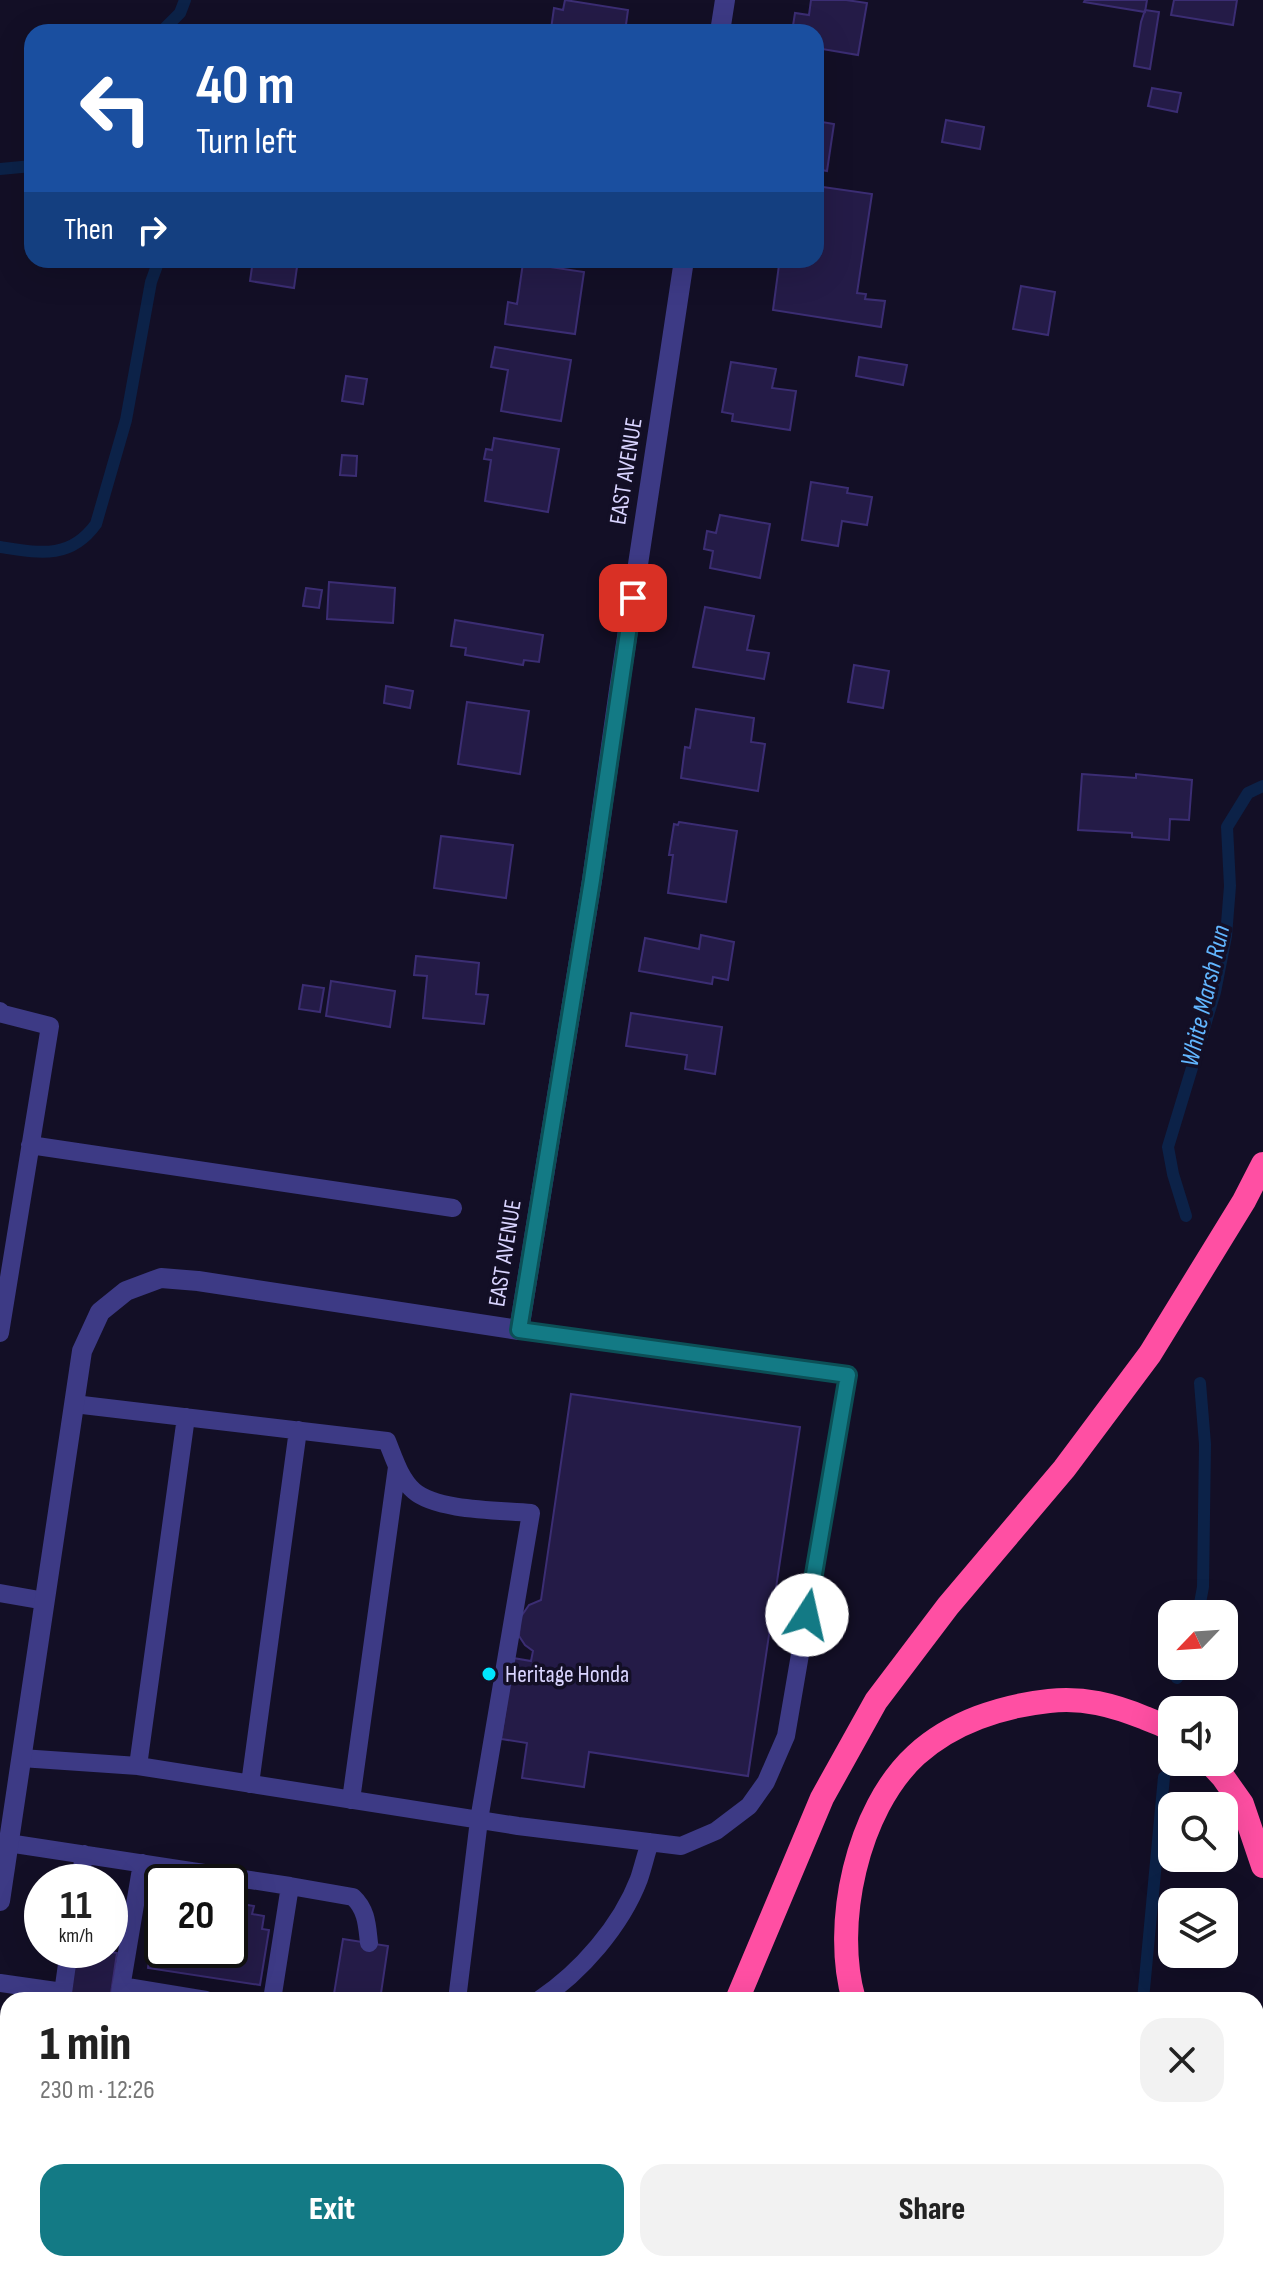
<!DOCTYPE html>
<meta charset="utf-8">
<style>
:root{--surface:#fff;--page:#f2f2f2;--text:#222;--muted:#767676;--accent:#137a85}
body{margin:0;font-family:"Sofia Sans Condensed",sans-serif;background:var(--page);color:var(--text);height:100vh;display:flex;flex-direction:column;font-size:30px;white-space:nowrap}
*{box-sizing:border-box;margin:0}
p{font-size:26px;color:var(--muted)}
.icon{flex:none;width:44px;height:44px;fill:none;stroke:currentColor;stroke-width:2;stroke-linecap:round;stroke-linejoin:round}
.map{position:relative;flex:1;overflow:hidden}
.panel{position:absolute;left:0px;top:1992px;width:1264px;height:280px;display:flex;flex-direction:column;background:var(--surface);border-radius:24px 24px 0 0;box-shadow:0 8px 32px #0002}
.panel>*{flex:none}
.hud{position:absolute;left:24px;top:24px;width:800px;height:244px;border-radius:24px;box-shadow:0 8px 32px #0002;background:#1a4fa0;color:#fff;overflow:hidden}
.needle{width:52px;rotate:245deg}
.buttons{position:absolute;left:1158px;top:1600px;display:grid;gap:16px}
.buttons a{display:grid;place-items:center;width:80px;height:80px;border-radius:16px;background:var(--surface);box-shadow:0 8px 32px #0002;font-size:40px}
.speed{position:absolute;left:24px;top:1864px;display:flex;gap:16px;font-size:40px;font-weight:700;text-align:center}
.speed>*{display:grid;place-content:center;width:104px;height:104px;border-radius:50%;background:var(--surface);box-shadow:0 8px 32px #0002;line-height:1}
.speed small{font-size:20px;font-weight:400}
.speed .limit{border:4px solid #111;border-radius:12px;background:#fff;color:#111}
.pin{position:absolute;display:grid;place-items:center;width:68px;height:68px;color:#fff;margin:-34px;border-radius:16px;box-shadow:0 4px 12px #0006}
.me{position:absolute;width:88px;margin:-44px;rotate:10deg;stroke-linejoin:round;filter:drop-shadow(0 0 6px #0008)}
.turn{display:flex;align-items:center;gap:28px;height:168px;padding:0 40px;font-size:36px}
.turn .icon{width:104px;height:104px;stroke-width:2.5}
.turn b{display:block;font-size:56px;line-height:68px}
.then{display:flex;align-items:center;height:76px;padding:0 40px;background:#0003;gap:16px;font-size:30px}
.round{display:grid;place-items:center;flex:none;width:84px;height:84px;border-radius:24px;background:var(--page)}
.overview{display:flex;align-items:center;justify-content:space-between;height:136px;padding:0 40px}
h1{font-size:48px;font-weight:800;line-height:60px}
.cta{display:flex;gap:16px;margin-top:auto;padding:16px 40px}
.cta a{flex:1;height:92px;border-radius:24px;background:var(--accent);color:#fff;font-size:32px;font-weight:800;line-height:92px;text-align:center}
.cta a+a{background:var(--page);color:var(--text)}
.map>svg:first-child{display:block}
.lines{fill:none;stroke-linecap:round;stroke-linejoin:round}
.stream{stroke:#0c2248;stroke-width:12}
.building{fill:#241b47;stroke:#3b2d73;stroke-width:2}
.lane{stroke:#3d3a85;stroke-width:18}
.street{stroke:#3d3a85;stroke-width:20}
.primary{stroke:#c25bff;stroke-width:20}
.highway{stroke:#ff4fa3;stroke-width:24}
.route-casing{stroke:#0c4f56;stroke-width:20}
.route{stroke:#137a85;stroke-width:14}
.poi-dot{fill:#00e5ff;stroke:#130f26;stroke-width:3}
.labels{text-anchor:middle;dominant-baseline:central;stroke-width:7;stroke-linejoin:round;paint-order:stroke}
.street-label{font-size:24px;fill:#d9d4ff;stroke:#130f26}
.poi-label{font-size:24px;fill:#d9d4ff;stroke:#130f26;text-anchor:start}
.water-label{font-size:26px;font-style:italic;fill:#62b6ff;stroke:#130f26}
</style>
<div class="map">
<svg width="1263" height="2272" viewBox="0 0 1263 2272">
<rect width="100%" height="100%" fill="#130f26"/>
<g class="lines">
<path class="stream" d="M161 32 180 13 185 0
M0 169 32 166
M0 547C39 553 70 560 96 524L126 420 151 282 159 260
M1186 1216 1173 1174 1168 1147 1215 992 1226 936 1230 886 1227 827 1248 793 1263 786
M1198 1614 1203 1587 1205 1444 1200 1383
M1177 1678 1183 1666
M1143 2000 1164 1777"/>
</g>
<path class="building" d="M565 0 628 10 625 32H560V30L551 29 554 8 563 10Z
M811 0H846L867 3 858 55 816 48V32H792L795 13 809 15Z
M1085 0H1147L1145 12 1084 2Z
M1174 0H1237L1233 25 1171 15Z
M1145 10 1159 12 1150 69 1134 66 1141 22Z
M1152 88 1181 93 1177 112 1148 106Z
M946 120 984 127 980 149 942 142Z
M816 121 834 124 827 171 816 169Z
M816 186 872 194 857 293 866 294 865 299 885 301 881 327 773 310 779 265 770 264 771 260H816Z
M253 260H298L294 288 250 281Z
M523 263 584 272 575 334 505 324 508 302 517 304Z
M1021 286 1055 292 1048 335 1013 329Z
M495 347 571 360 561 421 501 411 508 370 491 367Z
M859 357 907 365 903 385 856 376Z
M731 362 776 369 772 388 796 391 790 430 732 421 733 414 722 412Z
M346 376 367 379 363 404 342 401Z
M494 438 559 449 548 512 485 501 491 460 484 459 486 449 492 450Z
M342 455 357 456 356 476 340 475Z
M811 482 848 488 847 493 872 497 867 525 842 521 838 546 802 540Z
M720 515 770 524 760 578 710 568 713 551 704 549 707 531 716 533Z
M329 582 395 588 393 623 327 619Z
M306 588 322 590 319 608 303 606Z
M705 607 754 616 747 650 769 653 764 679 693 667Z
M455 620 543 635 539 662 524 660 523 665 465 655 466 648 451 646Z
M854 665 889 671 883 708 848 702Z
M386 686 413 691 410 708 384 703Z
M467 702 529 711 520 774 458 764Z
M696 709 754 718 751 742 765 744 758 791 681 778 685 747 690 748Z
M1082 774 1136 778V774L1192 780 1189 820 1170 819 1169 840 1132 837V833L1078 830Z
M679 822 737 831 726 902 668 893 673 855H669L674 824 678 825Z
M441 836 513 845 506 898 434 888Z
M701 935 734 942 728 980 713 977 712 984 639 971 645 938 699 949Z
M416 956 479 963 476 994 488 995 484 1024 423 1018 427 976 414 975Z
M331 981 395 991 390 1027 326 1016Z
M303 985 324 988 320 1012 299 1009Z
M631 1013 722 1027 715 1074 685 1069 687 1055 626 1046Z
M571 1394 800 1427 748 1776 589 1752 584 1787 522 1778 527 1743 501 1739 513 1658 531 1661 533 1651 525 1645 519 1636 520 1618 529 1605 541 1600Z
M230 1902 254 1906 252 1914 264 1916 262 1929 269 1930 260 1985 148 1968 156 1912 162 1913V1950H230Z
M343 1939 388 1946 380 2000H333Z
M75 1950H100L117 1953 110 2000 69 1994Z
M8 2239V2264H67L65 2272H3Z
M331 2264H403L401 2272H329Z"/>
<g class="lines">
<path class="lane" d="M0 1011 3 1014 50 1026 0 1333
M30 1145 453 1208
M74 1404 387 1441C394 1458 400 1479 414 1491 437 1511 500 1510 531 1513L479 1820 457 2000
M0 1593 45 1601
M21 1758 138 1766 518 1826 681 1846 716 1831 749 1806 766 1782 786 1736 848 1375 519 1330
M138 1766 186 1417
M250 1784 298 1430
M351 1800 397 1467
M8 1843 290 1886 272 2000
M80 1882 84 1854
M290 1886 353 1897C367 1910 367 1926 369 1943
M0 1983 63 1992
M121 1986 206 2000
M62 2000 69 1950
M119 2000 142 1863
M539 2000C581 1972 621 1926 639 1879 643 1867 646 1854 650 1842"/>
<path class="street" d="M720 32 725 0
M0 1901 82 1351 100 1312 126 1291 161 1278 198 1281 519 1330 592 880 619 690 684 260
M284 2272 286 2264"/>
<path class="primary" d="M0 2115 8 2116
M782 2264 831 2272
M1225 2264 1263 2270"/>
<path class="highway" d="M1209 1762 1223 1777 1242 1804 1263 1866
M737 2000 822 1798 876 1701 948 1606 1064 1469 1150 1354 1244 1201 1263 1164
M854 2000C832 1925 857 1809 916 1755 952 1722 1002 1706 1049 1701 1083 1697 1113 1705 1145 1718 1154 1722 1164 1724 1172 1731
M513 2264 526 2272"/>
</g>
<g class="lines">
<defs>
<path id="route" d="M633 598 592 880 519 1330 848 1375 807 1615"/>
</defs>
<use href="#route" class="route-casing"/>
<use href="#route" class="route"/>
</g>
<circle class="poi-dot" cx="489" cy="1674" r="8"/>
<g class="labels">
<g class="street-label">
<text transform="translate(626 471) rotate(-81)">EAST AVENUE</text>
<text transform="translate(505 1253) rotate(-81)">EAST AVENUE</text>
</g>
<g class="poi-label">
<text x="505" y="1674">Heritage Honda</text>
</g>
<g class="water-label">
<text transform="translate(1206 996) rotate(-77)">White Marsh Run</text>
</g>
</g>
</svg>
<div class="buttons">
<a><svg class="needle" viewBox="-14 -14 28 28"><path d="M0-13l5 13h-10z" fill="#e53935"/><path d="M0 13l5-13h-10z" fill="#767676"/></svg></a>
<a><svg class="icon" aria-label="sound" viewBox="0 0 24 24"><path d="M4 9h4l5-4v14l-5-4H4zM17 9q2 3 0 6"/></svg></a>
<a><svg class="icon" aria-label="search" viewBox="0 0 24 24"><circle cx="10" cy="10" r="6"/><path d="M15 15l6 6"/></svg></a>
<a><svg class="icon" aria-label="layers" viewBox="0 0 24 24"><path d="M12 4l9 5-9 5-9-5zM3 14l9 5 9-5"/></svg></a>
</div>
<div class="speed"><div>11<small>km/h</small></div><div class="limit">20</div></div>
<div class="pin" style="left:633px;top:598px;background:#d93025"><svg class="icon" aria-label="arrive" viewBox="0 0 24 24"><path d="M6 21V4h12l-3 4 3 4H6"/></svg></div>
<svg class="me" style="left:807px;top:1615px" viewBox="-20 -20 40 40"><circle r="19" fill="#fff"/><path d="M0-13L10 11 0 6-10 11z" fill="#137a85"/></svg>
<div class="hud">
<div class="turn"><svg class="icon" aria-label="left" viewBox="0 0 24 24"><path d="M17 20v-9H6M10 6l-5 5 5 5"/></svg><div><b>40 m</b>Turn left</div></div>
<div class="then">Then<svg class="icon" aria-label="right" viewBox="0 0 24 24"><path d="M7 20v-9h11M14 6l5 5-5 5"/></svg></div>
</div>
<section class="panel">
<div class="overview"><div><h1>1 min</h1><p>230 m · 12:26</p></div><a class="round"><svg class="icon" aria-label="close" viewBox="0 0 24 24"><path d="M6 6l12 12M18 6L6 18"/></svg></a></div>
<div class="cta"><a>Exit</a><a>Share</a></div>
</section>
</div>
